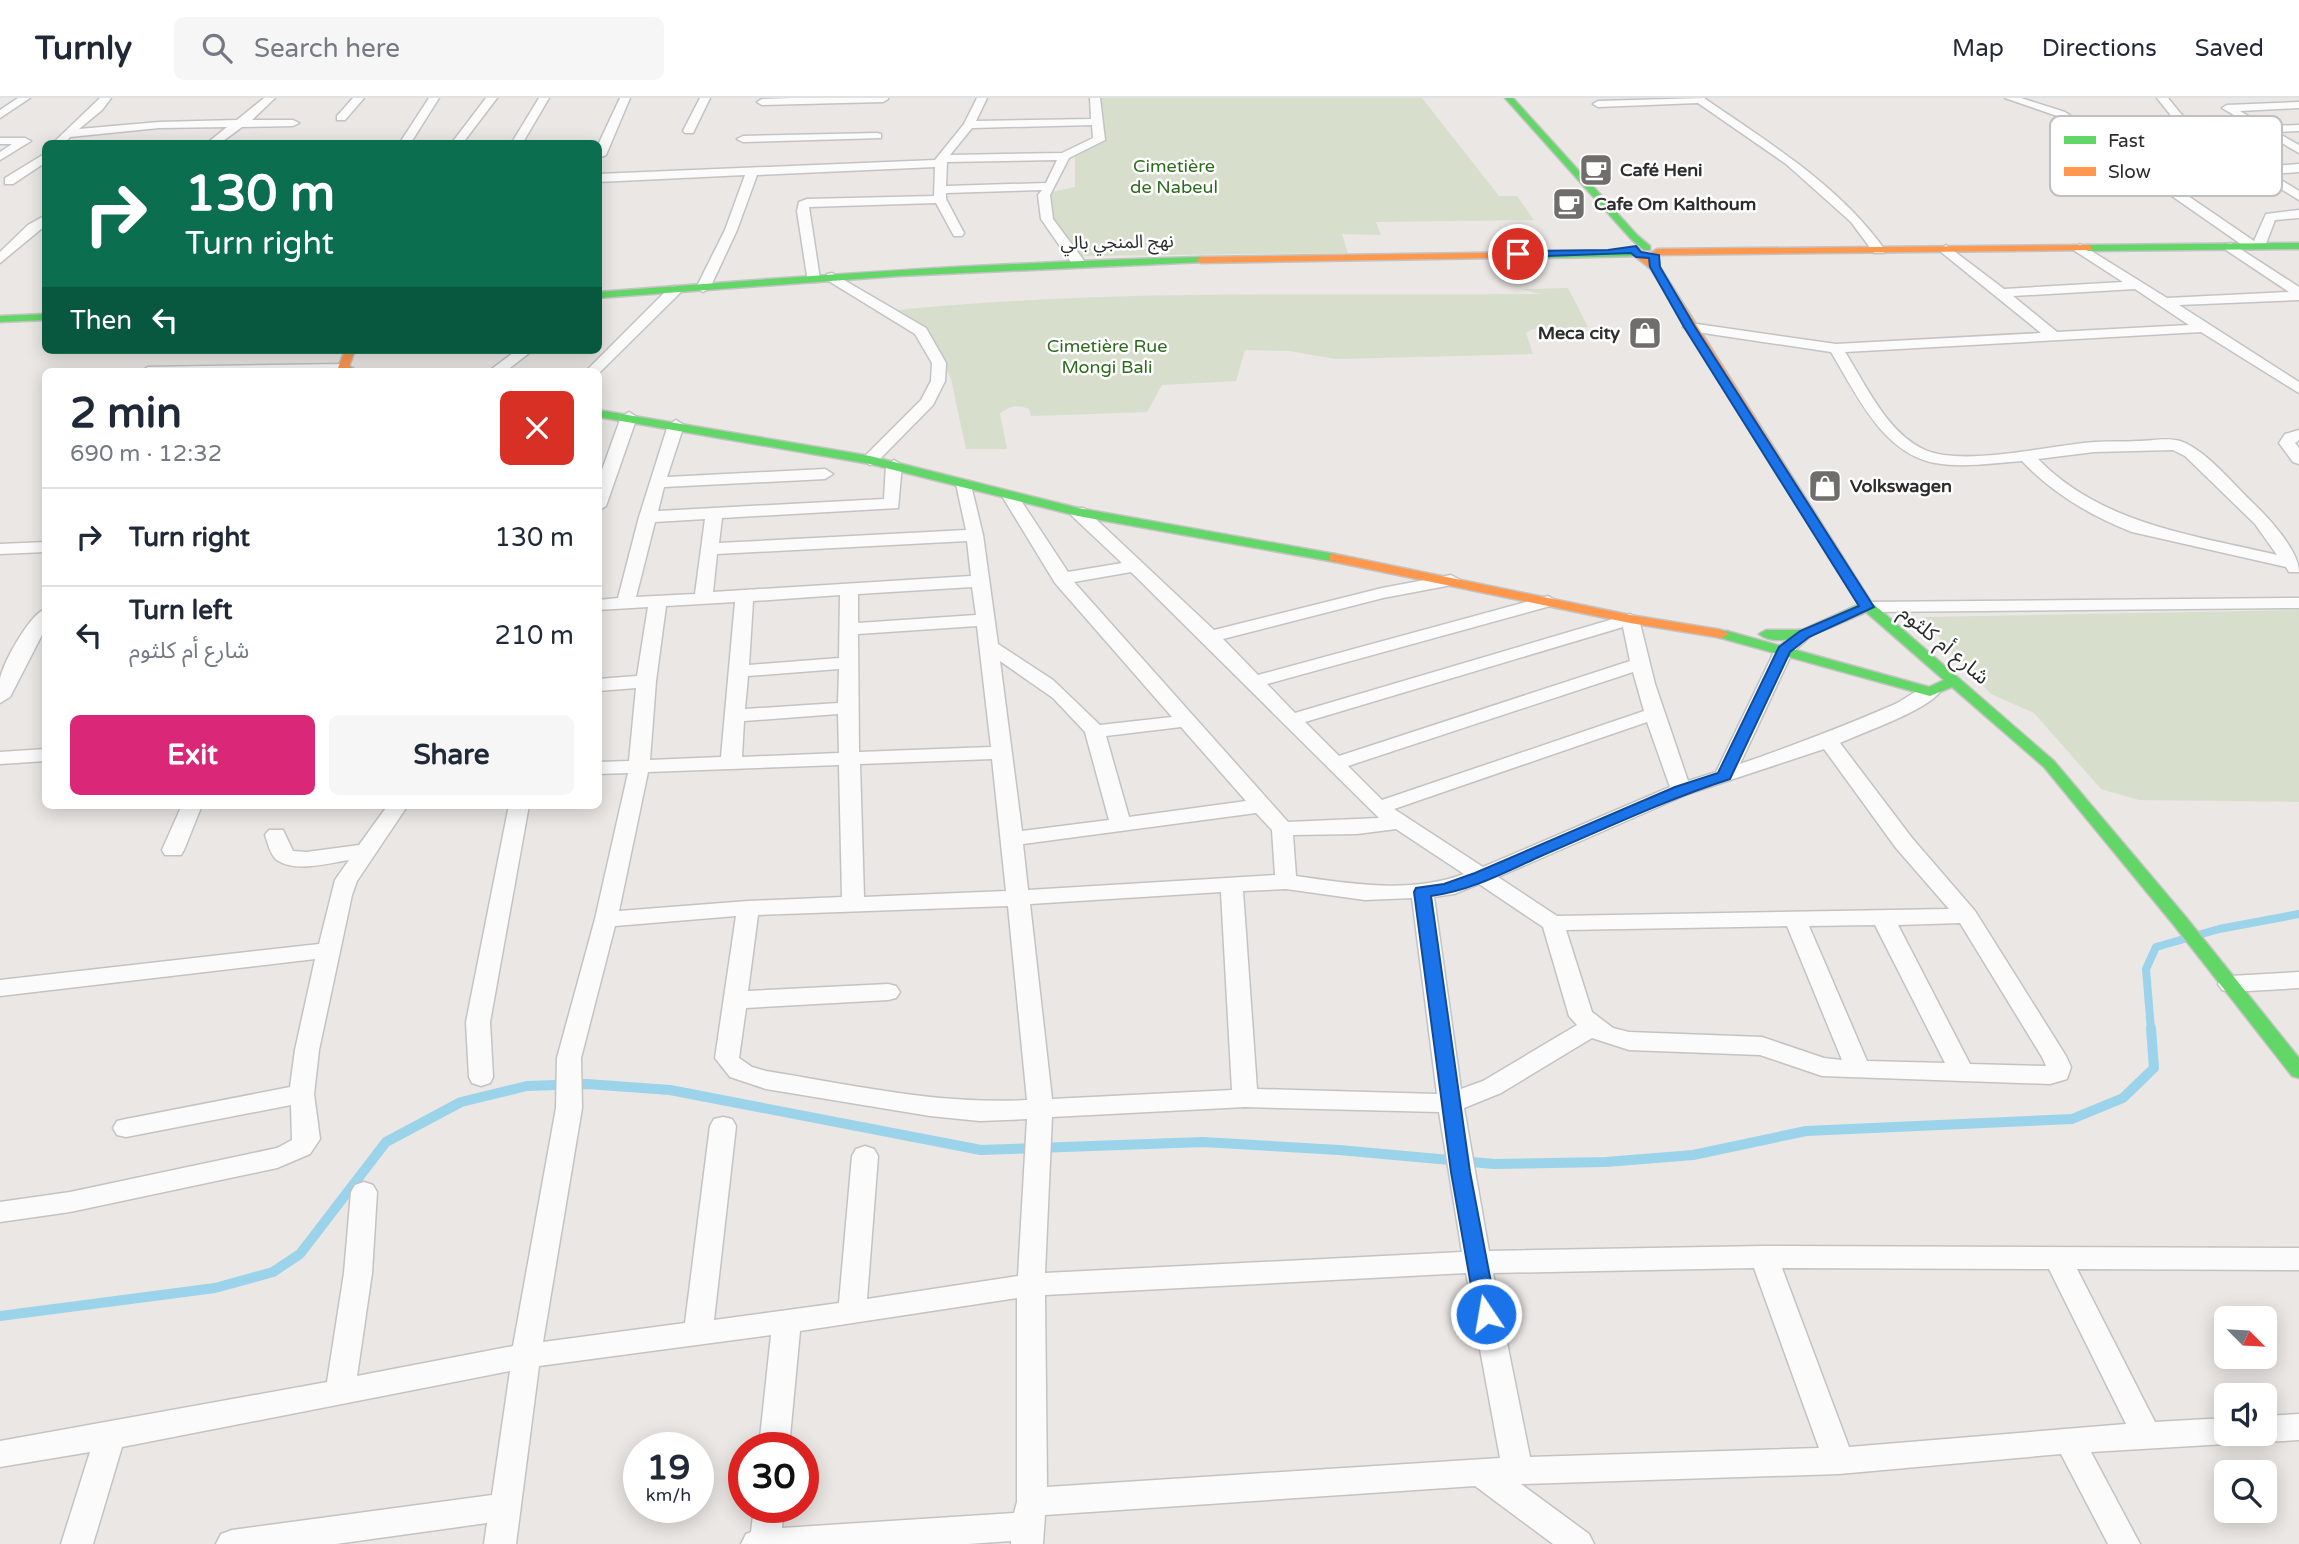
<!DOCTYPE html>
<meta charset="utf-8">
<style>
:root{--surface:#fff;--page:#f6f6f7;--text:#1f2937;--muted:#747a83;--line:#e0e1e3;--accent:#db2777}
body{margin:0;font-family:"Varela Round","Noto Sans Arabic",sans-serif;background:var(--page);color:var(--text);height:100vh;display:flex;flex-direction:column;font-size:26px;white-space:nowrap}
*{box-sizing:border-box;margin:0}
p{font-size:23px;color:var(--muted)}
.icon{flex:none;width:38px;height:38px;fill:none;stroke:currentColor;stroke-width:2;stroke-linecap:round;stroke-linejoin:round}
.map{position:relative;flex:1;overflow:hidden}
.panel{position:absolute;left:42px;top:270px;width:560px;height:441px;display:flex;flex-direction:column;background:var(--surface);border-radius:10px;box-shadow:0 4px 18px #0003}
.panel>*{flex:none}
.guide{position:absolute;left:42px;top:42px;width:560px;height:214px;border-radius:10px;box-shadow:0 4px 18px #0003;background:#0b6e4f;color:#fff;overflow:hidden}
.needle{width:46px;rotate:114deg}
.buttons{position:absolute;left:2214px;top:1208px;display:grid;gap:14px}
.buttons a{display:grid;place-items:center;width:63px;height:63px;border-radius:10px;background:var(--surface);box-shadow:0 4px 18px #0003;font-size:35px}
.speed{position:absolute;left:623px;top:1334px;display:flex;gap:14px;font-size:35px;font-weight:700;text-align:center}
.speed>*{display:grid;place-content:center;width:91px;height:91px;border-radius:50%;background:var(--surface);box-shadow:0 4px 18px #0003;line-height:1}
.speed small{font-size:18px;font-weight:400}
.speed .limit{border:10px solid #d22;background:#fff;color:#111}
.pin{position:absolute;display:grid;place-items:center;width:60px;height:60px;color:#fff;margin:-30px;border:4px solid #fff;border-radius:50%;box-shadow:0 2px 7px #0007}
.me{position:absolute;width:77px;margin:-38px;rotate:348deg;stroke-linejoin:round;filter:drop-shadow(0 0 5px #0008)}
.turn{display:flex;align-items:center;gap:24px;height:147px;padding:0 28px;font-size:32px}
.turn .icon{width:91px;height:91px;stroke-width:2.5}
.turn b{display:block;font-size:49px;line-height:60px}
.then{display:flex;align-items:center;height:66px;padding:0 28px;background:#0003;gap:14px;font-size:26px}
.round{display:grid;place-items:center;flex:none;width:74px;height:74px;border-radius:10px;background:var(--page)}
.headline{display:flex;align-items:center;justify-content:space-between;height:119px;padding:0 28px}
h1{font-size:42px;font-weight:800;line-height:52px}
.primary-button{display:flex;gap:14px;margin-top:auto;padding:14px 28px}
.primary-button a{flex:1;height:80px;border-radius:10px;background:var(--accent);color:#fff;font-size:28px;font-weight:800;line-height:80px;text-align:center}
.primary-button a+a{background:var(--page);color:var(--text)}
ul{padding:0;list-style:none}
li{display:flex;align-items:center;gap:21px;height:98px;padding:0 28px;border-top:2px solid var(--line)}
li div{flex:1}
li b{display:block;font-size:26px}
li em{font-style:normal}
header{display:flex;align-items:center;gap:42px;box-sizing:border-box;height:98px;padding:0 35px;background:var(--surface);border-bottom:2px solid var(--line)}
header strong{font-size:33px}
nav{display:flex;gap:38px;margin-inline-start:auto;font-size:24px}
.search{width:490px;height:63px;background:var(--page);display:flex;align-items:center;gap:18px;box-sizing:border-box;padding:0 24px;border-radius:10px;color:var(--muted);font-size:26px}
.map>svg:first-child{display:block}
.cemetery{fill:#d7decc}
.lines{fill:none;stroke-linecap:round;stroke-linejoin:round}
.stream-far1{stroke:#9ad3ea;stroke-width:8}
.stream{stroke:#9ad3ea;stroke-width:10}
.street-casing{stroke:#c4c3c4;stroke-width:3}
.fast-casing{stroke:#c4c3c4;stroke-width:3}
.slow-casing{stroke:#c4c3c4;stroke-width:3}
.street{fill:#fcfbfb;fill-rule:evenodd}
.fast{fill:#63d668;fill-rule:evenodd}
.slow{fill:#ff974d;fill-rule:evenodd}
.route{fill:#1a73e8;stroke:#114b97;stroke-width:2}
.labels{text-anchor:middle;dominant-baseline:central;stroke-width:5;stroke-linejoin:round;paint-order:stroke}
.far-park-label{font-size:18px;fill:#2c6a1d;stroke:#fff}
.far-poi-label{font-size:18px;font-weight:bold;fill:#2d2d2d;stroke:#fff;text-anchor:start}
.far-street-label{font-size:18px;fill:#2d2d2d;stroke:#fff}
.street-label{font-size:21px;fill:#2d2d2d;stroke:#fff}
.key{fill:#fff;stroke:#c0c0c0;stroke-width:2}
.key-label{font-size:19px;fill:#2d2d2d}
</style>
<header>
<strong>Turnly</strong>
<div class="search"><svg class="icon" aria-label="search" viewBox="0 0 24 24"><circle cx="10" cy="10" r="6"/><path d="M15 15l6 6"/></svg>Search here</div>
<nav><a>Map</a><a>Directions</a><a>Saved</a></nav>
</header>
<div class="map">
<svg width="2299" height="1446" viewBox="0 0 2299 1446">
<rect width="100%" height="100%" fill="#eae7e4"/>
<path class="cemetery" d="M1097 0H1422L1499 98H1517L1534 122 1376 124 1381 137 1342 136 1348 155 1076 158 1047 116 1052 98 1047 95 1075 89V55L1102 44Z
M1568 190 1588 229 1533 231 1526 235 1533 256 1336 261 1289 253 1245 252 1236 283 1162 287 1147 314 1031 318 1029 311C1018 306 1010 308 1000 315L1007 351H966L951 281 929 236 903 214 871 215C1092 190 1318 198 1540 196L1521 191Z
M2299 512V704L2139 702 2101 691 2034 615 1991 596 1946 549 1925 519Z"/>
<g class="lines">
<path class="stream-far1" d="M2151 932 2146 871 2156 849 2219 831 2299 816"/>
<path class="stream" d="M0 1218 215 1190 273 1174 300 1156 386 1044 461 1004 527 988 587 986 670 992 981 1052 1203 1044 1339 1052 1494 1066 1606 1064 1693 1057 1806 1033 2072 1021 2123 1000 2154 970 2151 930"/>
<defs>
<path id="street" d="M18 0H30L0 20V12Z
M100 0H111L102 12 79 31 159 24 237 22 264 0H275L252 22H293L299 25 293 28 242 29 219 46H206L227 29 159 30 70 39 64 46H52Z
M353 0H364L345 22H337V18Z
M429 0H439L410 46H399Z
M486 0H497L462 46H451Z
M539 0H549L522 46H511Z
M620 0H630L606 57 598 60V47Z
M700 0H710L693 35H685L683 33Z
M792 0H888V1L883 4 762 7 757 4 762 1Z
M977 0H987L976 23 1091 21 1090 0H1100L1105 42 1069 60 1050 97 1053 121 1085 164 1083 167H1073L1041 121 1038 97 1042 92 946 95V101L964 135 962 138H954L936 105 809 109 820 181 818 184H808L797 113 799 104 807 101 934 98 935 69 757 77 737 132 710 190 703 194 696 190 725 132 745 77 598 84V76L935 62 964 26ZM1092 27 1093 40 1062 55 950 57 972 30ZM1057 62 1046 85 946 88 947 64Z
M1704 0C1769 45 1839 87 1885 152L1884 155H1874L1851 124 1786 66 1698 5 1598 9 1593 6 1598 3Z
M2005 0H2021L2065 14 2254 143 2266 116 2299 112V120L2275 122 2264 151H2248L2057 18Z
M2157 0H2168L2181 16 2204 35 2261 69 2299 66V74L2271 76 2299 93V102L2196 39 2173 20Z
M2299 4V10L2240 13 2265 28 2299 27V33L2276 34 2299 47V55L2222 10 2227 7Z
M877 35 881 36V40L743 44 737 41 743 38Z
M0 40H25L31 43 0 62V54L12 46H0Z
M46 55V64L13 86H5V80Z
M46 117V127L0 165V154L28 127Z
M2231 145 2299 189V202L2179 207 2299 284V295L2201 234 1845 254C1866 287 1887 335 1925 352 1965 369 2050 347 2095 344 2109 343 2123 344 2138 343 2150 343 2168 339 2180 343 2205 351 2234 387 2253 405 2269 420 2299 453 2299 474H2289L2286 469 2132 434C2091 418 2052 395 2022 363 1993 365 1964 370 1935 365 1882 355 1856 295 1831 254L1690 233 1683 229 1690 225 1836 246 2041 235 1941 154 1940 151 1946 147 2004 191 2123 184 2075 153 2074 150 2080 146 2167 200 2289 194 2226 152V146ZM2135 191 2189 227 2057 234 2013 198ZM2173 352 2185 358 2255 426 2277 457C2193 437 2101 426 2038 361L2094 354Z
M832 175 926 230 946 265 945 283 933 307 876 365 870 367 862 362 864 359 921 302 931 283 932 265 915 236 827 182V176Z
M675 188 682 192 680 195 598 276V273H586L670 189Z
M517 252H533L506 273H489Z
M343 266 348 267 350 270 348 273H141L148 269Z
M629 314 637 319 606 408 598 413V383L621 319Z
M676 322 684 327 667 379 825 371 833 376 825 381 664 389 658 413 884 401 886 367 894 362 902 367 898 410 722 420 719 445 966 432 956 386 958 383H970L983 437 998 546 1053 582 1100 627 1172 619 1055 485 1002 398 1004 395H1016L1068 474 1122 465 1072 418 1070 414 1072 410H1084L1214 532 1382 490 1451 477 1460 482 1457 486 1383 500 1223 541 1258 577 1548 498 1557 503 1554 507 1267 586 1295 615 1630 516 1639 521 1655 586 1688 683 1716 674 1775 552 1798 532H1810L1813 536 1792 555 1740 666C1792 648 1842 629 1893 607 1907 601 1921 586 1937 590L1940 594C1925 613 1864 634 1840 645L1912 740 1975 813 2066 958 2071 969 2067 981 2050 986 1822 978 1760 957 1629 952 1592 940 1501 995 1464 1010 1489 1153 1764 1148 2299 1150V1172L2077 1171 2155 1324 2226 1320V1335H2240L2236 1342 2226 1346 2091 1354 2140 1446H2108L2061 1356 1839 1376 1521 1386 1589 1436 1594 1446H1553L1475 1388 1045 1417 1043 1446H1011V1443L968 1446H741L746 1436 751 1434 754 1409H784L782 1430 1014 1415 1017 1404V1200L800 1233 789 1349H759L771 1237 539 1268 516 1446H484L487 1425 336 1446H216L221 1436 232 1432 492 1397 510 1273 122 1349 93 1446H61L90 1354 0 1369V1343L327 1284 344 1175 351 1094 355 1087 364 1084 373 1087 377 1094 372 1175 357 1278 513 1248 556 1010 557 960 595 821 628 675 598 676V664L629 663 636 590 598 593V581L637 578 648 509 598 512V502L618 500 639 419 668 327ZM705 421 695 496 636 499 655 424ZM967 443 971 478 713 494 717 456ZM1131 474 1379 720 1288 724 1074 484ZM972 489 976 517 858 525V496ZM840 497 839 560 749 567 753 503ZM735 504 721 659 650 662 656 583 666 508ZM977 528 991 649 859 654 858 536ZM1623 529 1630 563 1339 658 1305 624ZM1000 563 1053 600 1085 634 1109 722 1022 733ZM839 571 838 605 745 611 748 578ZM1633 574 1644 613 1382 702 1348 668ZM838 616 839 655 742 659 744 623ZM1647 624 1670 689 1483 769 1394 711ZM1181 629 1246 703 1129 719 1106 638ZM1824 651 1896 750 1949 811 1557 818 1498 779 1688 696ZM992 661 1006 793 864 799 860 666ZM839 667 842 799 748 803 619 813 648 674ZM1256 715 1272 732 1275 777 1028 792 1023 746ZM1396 731 1464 776C1411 796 1351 786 1296 778L1293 737 1357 736ZM1479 786 1543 829 1569 918 1577 927 1483 983 1461 991 1434 799 1454 796ZM1286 791 1365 802 1412 800 1437 996 1257 991 1243 793ZM1221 794 1232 992 1052 1001 1030 806ZM1008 808 1027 1002C939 1007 853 987 766 973L752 969 739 960 746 910 888 902 896 900 900 894 896 888 888 886 748 893 758 817ZM736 818 715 960 730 979 766 991 930 1018 980 1023 1027 1021 1018 1178 867 1201 878 1058 874 1051 865 1048 856 1051 852 1058 839 1205 714 1222 736 1028 732 1021 723 1019 714 1021 710 1028 685 1225 543 1244 582 1010 581 960 615 828ZM1960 825 2042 959 2046 968 1970 966 1898 827ZM1875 827 1945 965 1867 963 1809 828ZM1787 828 1842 962 1824 960 1762 939 1629 934 1613 930 1592 914 1566 832ZM1245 1009 1439 1014 1462 1154 1045 1175 1052 1019ZM1754 1170 1819 1350 1530 1359 1493 1175ZM1782 1170 2049 1171 2126 1326 1849 1349ZM1466 1175 1500 1360 1047 1389 1045 1197Z
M2299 332V342L2295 345 2299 350V366L2293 364 2279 345 2285 336Z
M46 444V454L0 456V446Z
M2299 500V510L1867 514 1858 509 1867 504Z
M46 511V529L10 599 0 605C0 597 0 589 0 582 2 566 31 514 46 511Z
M46 651V663L0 666V654Z
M182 707H202L184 752 181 757H165L162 752Z
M388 707H408L357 783 352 797 319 952 314 996 320 1041 310 1056 277 1070 70 1114 0 1124V1104L70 1094 277 1050 292 1042 291 1007 126 1039 117 1037 113 1030 117 1023 126 1021 290 989 295 952 315 861 0 898V882L319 846 335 782 349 762C329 765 295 775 277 762 270 757 268 745 265 737L269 732H283L293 753 307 754 359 747Z
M509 707H529L490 924 493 979 490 985 481 988 472 985 469 979 466 924Z
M2299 874V890L2230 894 2222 892 2218 886 2222 880 2230 878Z
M2299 1316V1342L2264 1344 2254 1340 2251 1335H2264V1318Z"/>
<path id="fast" d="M1505 0H1513L1637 137 1650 148V152H1644L1631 141Z
M2299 145V151L2088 153 2083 150 2088 147Z
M1638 153 1641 154V158L1548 160 1543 157 1548 154Z
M1201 159 1204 160V164L899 178 598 200V194C799 178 1000 164 1201 159Z
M46 216V222L0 224V218Z
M598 312 870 358 1078 410 1335 456 1341 460 1335 464 1078 418 870 366 598 319Z
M1866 503 1871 504 2054 663 2185 818 2299 960V980L2292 978 2173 826 2044 669 1952 589 1930 598 1717 539 1715 536 1717 533H1727L1929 589 1944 582 1866 514C1843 524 1782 555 1759 536L1766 532H1802Z"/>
<path id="slow" d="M2088 147 2091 148V152L1657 157 1652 154 1657 151Z
M1548 154 1551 155V159L1201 165 1196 162 1201 159Z
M1636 155H1642L1660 169 1873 507 1871 510 1866 511 1859 507 1651 171 1636 159Z
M345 252H355L349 268 358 273H341L338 270Z
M1335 456 1630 517 1722 532 1729 536 1722 540 1630 525 1330 463V457Z"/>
</defs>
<use href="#street" class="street-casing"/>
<use href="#fast" class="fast-casing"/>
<use href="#slow" class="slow-casing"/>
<use href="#street" class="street"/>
<use href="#fast" class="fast"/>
<use href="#slow" class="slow"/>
</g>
<path class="route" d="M1636 148 1641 154 1659 157 1660 169 1695 229 1874 509 1809 539 1790 554 1730 681C1665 702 1604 731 1541 758 1506 774 1470 793 1431 798L1470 1074 1497 1216 1494 1223 1486 1225 1479 1223 1476 1216 1451 1074 1414 794 1416 790 1444 786 1475 775 1675 689 1718 675 1779 549 1800 533 1859 508 1684 229 1650 169 1649 160 1636 159 1631 155 1518 159 1513 156 1518 153 1608 152Z"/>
<defs>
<symbol id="cafe-square" viewBox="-11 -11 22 22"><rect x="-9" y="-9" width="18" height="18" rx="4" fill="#6f6e6d" stroke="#fff"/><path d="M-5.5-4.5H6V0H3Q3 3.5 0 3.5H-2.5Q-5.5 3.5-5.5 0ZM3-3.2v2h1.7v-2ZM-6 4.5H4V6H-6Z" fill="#fff"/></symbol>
<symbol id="shop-square" viewBox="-11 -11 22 22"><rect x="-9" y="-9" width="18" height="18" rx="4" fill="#6f6e6d" stroke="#fff"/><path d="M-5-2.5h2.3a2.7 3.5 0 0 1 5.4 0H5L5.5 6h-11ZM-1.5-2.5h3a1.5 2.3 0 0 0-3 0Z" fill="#fff"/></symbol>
</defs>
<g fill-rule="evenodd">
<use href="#cafe-square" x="1577" y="53" width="38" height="38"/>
<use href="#cafe-square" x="1550" y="87" width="38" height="38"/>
<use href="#shop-square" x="1626" y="216" width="38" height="38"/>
<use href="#shop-square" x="1806" y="369" width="38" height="38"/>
</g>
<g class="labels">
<g class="far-park-label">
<text x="1174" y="68">Cimetière<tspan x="1174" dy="21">de Nabeul</tspan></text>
<text x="1107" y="248">Cimetière Rue<tspan x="1107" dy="21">Mongi Bali</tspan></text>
</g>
<g class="far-poi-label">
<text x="1620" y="72">Café Heni</text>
<text x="1594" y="106">Cafe Om Kalthoum</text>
<text x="1620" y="235" text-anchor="end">Meca city</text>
<text x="1850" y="388">Volkswagen</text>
</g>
<g class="far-street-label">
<text transform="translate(1117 144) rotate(-1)">نهج المنجي بالي</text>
</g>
<g class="street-label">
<text transform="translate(1944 547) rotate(40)">شارع أم كلثوم</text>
</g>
</g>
<rect x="2050" y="18" width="232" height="80" rx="10" class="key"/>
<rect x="2064" y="38" width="32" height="8" fill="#63d668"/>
<rect x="2064" y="69" width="32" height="9" fill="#ff974d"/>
<g class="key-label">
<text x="2108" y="49">Fast</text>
<text x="2108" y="80">Slow</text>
</g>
</svg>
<div class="buttons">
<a><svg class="needle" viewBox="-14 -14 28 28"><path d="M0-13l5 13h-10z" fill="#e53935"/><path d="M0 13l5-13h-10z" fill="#747a83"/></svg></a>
<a><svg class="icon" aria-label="sound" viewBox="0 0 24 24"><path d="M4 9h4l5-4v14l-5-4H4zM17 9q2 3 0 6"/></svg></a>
<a><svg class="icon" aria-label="search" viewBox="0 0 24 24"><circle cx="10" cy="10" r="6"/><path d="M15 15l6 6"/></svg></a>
</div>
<div class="speed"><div>19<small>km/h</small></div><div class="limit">30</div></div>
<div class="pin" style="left:1518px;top:156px;background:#d93025"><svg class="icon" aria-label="arrive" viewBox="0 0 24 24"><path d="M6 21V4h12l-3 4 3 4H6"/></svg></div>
<svg class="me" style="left:1486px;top:1216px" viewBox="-20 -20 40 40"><circle r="17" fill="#1a73e8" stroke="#fff" stroke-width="3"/><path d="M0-11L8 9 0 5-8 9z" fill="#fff"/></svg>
<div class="guide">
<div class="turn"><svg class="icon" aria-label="right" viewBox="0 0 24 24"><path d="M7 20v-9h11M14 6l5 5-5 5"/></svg><div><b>130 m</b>Turn right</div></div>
<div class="then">Then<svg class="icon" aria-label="left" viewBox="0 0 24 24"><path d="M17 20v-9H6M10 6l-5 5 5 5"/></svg></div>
</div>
<section class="panel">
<div class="headline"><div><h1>2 min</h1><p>690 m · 12:32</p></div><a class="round" style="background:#d93025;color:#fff"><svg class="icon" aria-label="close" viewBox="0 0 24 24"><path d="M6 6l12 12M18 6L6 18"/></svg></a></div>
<ul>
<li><svg class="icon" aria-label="right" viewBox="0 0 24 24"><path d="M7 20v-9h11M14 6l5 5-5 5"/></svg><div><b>Turn right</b></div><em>130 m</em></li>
<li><svg class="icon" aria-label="left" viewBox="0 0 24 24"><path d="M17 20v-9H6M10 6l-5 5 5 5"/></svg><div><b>Turn left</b><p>شارع أم كلثوم</p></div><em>210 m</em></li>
</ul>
<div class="primary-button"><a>Exit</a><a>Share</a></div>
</section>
</div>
